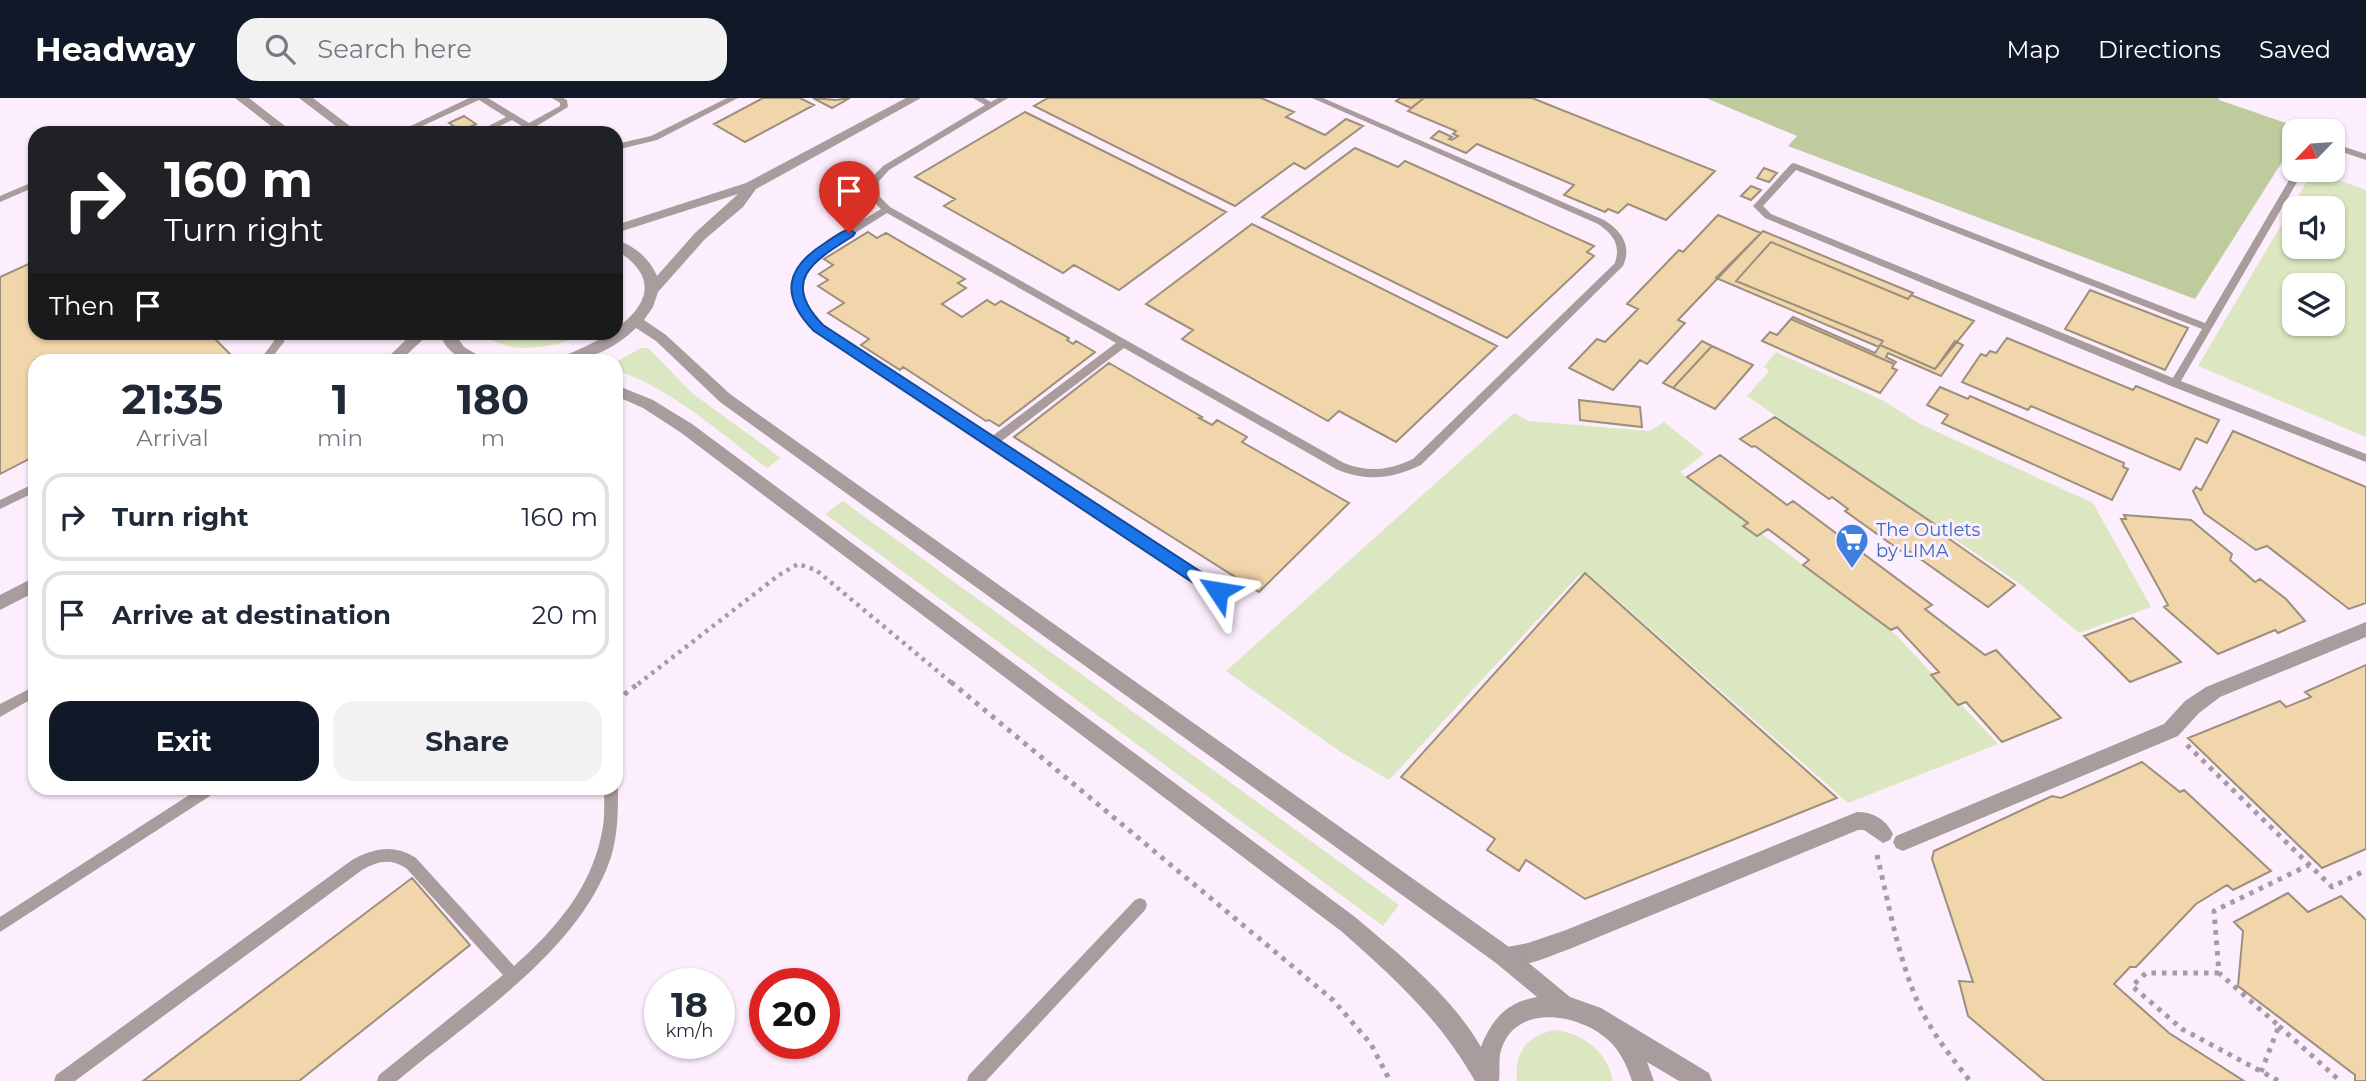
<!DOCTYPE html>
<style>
:root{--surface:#fff;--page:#f2f2f3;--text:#1f2937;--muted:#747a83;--line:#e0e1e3;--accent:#111827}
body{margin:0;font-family:Montserrat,sans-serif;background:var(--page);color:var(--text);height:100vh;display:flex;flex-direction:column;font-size:26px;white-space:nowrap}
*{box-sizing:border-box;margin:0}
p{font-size:23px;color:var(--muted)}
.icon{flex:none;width:38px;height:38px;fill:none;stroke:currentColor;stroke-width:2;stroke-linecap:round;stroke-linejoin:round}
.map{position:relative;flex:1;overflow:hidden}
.drawer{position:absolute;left:28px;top:256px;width:595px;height:441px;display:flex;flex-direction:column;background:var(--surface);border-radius:21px;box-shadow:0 2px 5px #0004}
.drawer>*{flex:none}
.guide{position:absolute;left:28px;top:28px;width:595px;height:214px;border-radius:21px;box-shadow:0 2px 5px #0004;background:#202124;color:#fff;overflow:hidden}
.needle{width:46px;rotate:245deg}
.controls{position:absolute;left:2282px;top:21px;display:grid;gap:14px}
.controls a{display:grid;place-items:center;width:63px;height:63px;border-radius:14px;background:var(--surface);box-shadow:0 2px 5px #0004;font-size:35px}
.speed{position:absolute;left:644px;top:870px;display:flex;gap:14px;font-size:35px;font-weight:700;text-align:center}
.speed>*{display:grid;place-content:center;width:91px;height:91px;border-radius:50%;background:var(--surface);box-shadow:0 2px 5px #0004;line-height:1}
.speed small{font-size:18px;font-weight:400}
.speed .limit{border:10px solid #d22;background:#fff;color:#111}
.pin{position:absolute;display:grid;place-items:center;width:60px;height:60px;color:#fff;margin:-72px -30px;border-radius:50% 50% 50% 0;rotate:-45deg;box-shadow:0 0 7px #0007}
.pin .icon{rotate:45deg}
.me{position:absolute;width:77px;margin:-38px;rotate:303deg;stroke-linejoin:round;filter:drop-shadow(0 0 5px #0008)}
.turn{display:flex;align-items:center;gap:24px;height:147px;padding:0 21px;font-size:32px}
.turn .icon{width:91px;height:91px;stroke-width:2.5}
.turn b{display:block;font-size:49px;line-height:60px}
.then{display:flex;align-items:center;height:66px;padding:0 21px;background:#0003;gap:14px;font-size:26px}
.eta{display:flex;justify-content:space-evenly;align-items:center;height:119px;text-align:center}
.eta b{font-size:42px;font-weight:700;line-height:49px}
.cta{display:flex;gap:14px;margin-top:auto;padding:14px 21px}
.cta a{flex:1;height:80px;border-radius:21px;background:var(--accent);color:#fff;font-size:28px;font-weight:700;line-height:80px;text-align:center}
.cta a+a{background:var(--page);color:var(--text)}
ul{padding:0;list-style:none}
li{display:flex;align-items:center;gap:21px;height:88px;margin:0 14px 10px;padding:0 7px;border:4px solid var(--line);border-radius:21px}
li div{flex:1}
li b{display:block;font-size:26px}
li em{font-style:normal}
header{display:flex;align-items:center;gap:42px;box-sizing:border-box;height:98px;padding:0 35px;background:var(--accent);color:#fff}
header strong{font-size:33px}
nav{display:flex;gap:38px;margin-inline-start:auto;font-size:24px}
.search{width:490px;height:63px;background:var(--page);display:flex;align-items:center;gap:18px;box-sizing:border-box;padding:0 24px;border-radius:21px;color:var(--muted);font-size:26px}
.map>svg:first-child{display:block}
.green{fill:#dbe7c0;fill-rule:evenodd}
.forest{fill:#bdcb9d}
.building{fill:#f1d6ab;stroke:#9c8f7b;stroke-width:2}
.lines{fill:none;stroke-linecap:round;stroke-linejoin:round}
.path-far1{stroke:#a59aa6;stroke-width:4.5;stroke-dasharray:3.5 5;stroke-linecap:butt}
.path{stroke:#a59aa6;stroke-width:5;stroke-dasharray:4.5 6;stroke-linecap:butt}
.service{fill:#a99c9d;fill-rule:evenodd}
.pedestrian{fill:#a99c9d;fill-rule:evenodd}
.minor{fill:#a99c9d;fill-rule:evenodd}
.route{fill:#1a73e8;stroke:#114b97;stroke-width:2}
.labels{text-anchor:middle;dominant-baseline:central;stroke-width:6;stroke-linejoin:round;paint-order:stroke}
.shop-label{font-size:18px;fill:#366cbe;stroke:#fdeefe;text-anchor:start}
</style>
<header>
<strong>Headway</strong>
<div class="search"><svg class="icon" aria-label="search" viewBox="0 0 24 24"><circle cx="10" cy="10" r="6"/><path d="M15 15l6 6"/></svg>Search here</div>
<nav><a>Map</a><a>Directions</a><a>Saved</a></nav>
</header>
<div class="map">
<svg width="2366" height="983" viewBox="0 0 2366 983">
<rect width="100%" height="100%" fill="#fdeefe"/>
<path class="green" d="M2313 73 2366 92V339L2198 268ZM2333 110V149H2294V110ZM2333 187V226H2294V187Z
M482 235H588C557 249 510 260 482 235Z
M641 250H648L692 295 781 360 767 370C720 335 672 291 616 272V264Z
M1776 254 1882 302 1920 326 2093 405 2151 509 2079 535 2020 486 1747 298 1769 273 1764 269Z
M1514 315 1529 323 1650 333 1664 324 1704 356 1680 374 1896 537 1998 646 1848 705 1586 474 1578 478 1389 682 1339 653 1226 573Z
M843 403 1399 807 1383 828 825 416Z
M1555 932C1584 936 1607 953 1613 983H1517C1514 954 1527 938 1555 932Z"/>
<path class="forest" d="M1706 0H2219V2L2303 31 2294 33V45L2195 201 1788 48 1797 38Z"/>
<path class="building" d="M763 0H800L814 7 745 44 714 26Z
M813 0 836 2 850 0 832 10Z
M1048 0H1261L1294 14 1286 19 1325 37 1346 21 1363 28 1305 71 1294 65 1235 108 1034 8Z
M1400 0H1424L1411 10 1396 3Z
M1424 0H1532L1715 73 1666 122 1628 106 1618 115 1608 111 1605 114 1564 97 1574 87 1477 46 1466 55 1431 40 1439 33 1452 39 1449 41 1452 42 1458 38 1453 36 1456 33 1408 13Z
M1025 14 1226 114 1119 192 1074 167 1063 175 944 108 955 101 915 79Z
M464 18 476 26 461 33 449 25Z
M1355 50 1398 69 1405 63 1594 148 1587 154 1594 158 1507 240 1262 119Z
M1764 70 1777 75 1769 84 1757 80Z
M1751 88 1761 92 1751 102 1741 98Z
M1718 117 1761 135 1678 222 1685 225 1647 266 1640 262 1613 292 1569 270 1597 241 1605 244 1638 211 1627 206 1679 152 1683 154Z
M1252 126 1497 248 1396 344 1339 313 1328 323 1182 241 1193 232 1146 206Z
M1763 133 1913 195 1908 201 1771 144 1736 183 1883 243 1880 247 1935 271 1955 243 1963 247 1941 278 1888 255 1886 259 1896 264 1894 266 1791 221 1793 219 1875 255 1879 249 1716 180Z
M868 134 877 140 886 135 965 181 958 185 966 190 942 206 962 219 987 202 995 207 1001 203 1069 240 1067 242 1073 246 1076 243 1095 254 999 328 989 322 986 323 903 269 900 272 861 247 869 241 828 215 844 205 818 188 828 182 819 176 833 167 824 161Z
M1771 144 1908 201 1911 197 1974 223 1935 271 1880 247 1883 243 1736 183Z
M35 163V234H208L232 258 223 262H35V358L0 376V179Z
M2090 192 2188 230 2165 272 2065 231Z
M1791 221 1894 266 1892 270 1897 272 1880 295 1762 243 1770 234 1777 237Z
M2007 240 2133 292 2136 288 2219 322 2207 345 2196 340 2180 372 2031 308 2028 312 1962 284 1981 256 1986 258 1990 253 1996 255Z
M1702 243 1712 248 1673 290 1663 285Z
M1712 248 1753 267 1715 311 1673 290Z
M1109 265 1202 319 1199 320 1212 327 1217 322 1247 339 1242 344 1349 405 1259 494 1014 339Z
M1940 289 1968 301 1970 298 2124 365 2123 369 2128 371 2112 402 1942 325 1948 317 1927 307Z
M1579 302 1640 309 1642 329 1580 322Z
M1775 319 1939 429 1935 431 2015 487 1988 509 1909 453 1905 456 1845 413 1848 411 1832 399 1829 401 1755 348 1752 349 1740 341Z
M2233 333 2366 389V505L2349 511 2267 448 2256 452 2204 415 2193 393 2196 389 2201 392Z
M1720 357 1787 407 1793 403 1932 507 1925 511 1985 557 1996 552 2061 620 2002 644 1966 604 1958 607 1931 577 1939 574 1897 529 1891 532 1803 467 1809 462 1768 431 1757 438 1743 428 1748 425 1687 379Z
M2124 417 2191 422 2232 456 2230 462 2255 484 2260 481 2286 501 2305 523 2278 535 2275 532 2218 556 2164 509 2168 507 2121 421H2126Z
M1585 475 1837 700 1585 801 1526 762 1519 773 1487 752 1495 741 1401 679Z
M2133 520 2181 564 2130 584 2084 538Z
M2366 567V751L2322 770 2188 640 2280 603 2286 609 2311 599 2305 594Z
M2142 664 2180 694 2184 692 2271 773 2233 792 2227 787 2196 806 2136 869H2130L2114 886 2169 935 2244 983H2045L1968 918 1959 883 1973 884 1932 761 1934 753 2052 698 2061 700Z
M412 780 470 847 299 983H143Z
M2288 795 2308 814 2341 798 2366 822V983H2355V977L2238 888 2243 833 2234 824Z"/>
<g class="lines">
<path class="path-far1" d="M638 586 779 477 798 466 816 472 953 586"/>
<path class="path" d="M951 584 1333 902 1371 946 1390 983
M616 603 640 584
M2187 647 2332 789 2366 772
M1877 757C1889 807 1898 860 1919 907 1932 935 1951 959 1970 983
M2219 875H2146L2132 888 2182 931 2279 983
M2279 928 2340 983
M2261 974 2279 928 2219 875 2214 813 2309 767"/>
<path class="service" d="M469 0H488L529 25 560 8V5L552 0H563L567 2 568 9 535 29 543 35H533L512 22 486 35H475L506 19 479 2 407 35H396Z
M727 0H738L657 42 616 52V46L651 38Z
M973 0H984L991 4 998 0H1008L889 72 879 83 880 99 890 109 1344 365C1368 375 1390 372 1413 361L1615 165C1621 147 1613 136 1598 126L1312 0H1323L1604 122C1622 133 1632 148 1623 168L1421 367C1392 381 1366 384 1336 371L1124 250 999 345 1222 490 1224 493 1222 496 1218 498 827 242C750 172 823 147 881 111L870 100 871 80 883 68 985 7ZM887 115 1116 245 991 339 835 238C810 215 790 192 814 161Z
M2333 45 2366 56V62L2333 51Z
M1794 65 2205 225 2295 72H2304L2181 283 2366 356V364L2171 288 1765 120 1753 108 1791 66ZM1796 72 2202 231 2173 280 1771 116 1763 108Z
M35 83V89L0 104V98Z
M276 234H286L284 244 270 262H260L274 243Z
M35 385V394L0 411V402Z
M35 588V599L0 619V606Z
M616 686 618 690C618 713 618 736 611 759 580 853 471 921 397 983H377L379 977 503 877 406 770C390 760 378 763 362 772L75 983H54L56 977 352 762C375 750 393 746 416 760L514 868C557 830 594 787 603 728 605 716 604 702 604 690H616Z
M200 690H218L216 694 0 834V819Z
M1140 800 1145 802 1147 807 1145 812 986 983H967L969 977 1135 802Z"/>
<path class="pedestrian" d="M2366 524V539L2220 599 2199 615 2178 638 1910 750 1903 753 1896 750 1893 744 1896 738 2164 626 2185 603 2206 589Z
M1857 714C1873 714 1886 721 1893 736L1890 742 1883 745 1864 732H1858L1567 852C1546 859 1518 874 1496 865L1493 858 1496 851 1528 845 1566 832Z"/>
<path class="minor" d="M235 0H249L294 35H280Z
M299 0H313L359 35H345Z
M906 0H921L756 91 743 109 705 141 658 194 653 209 644 222 666 237 730 296 1512 851 1570 899 1601 910 1709 975 1712 983H1679L1647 964 1654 983H1632C1627 968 1620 952 1607 941 1578 915 1512 904 1500 956 1499 964 1500 974 1499 983H1475C1439 920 1394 880 1341 833L680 334 643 310 616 298V287L653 302 692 326 1355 819C1401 858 1450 896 1481 949 1491 922 1507 904 1537 899L1496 865 720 304 656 243 636 230C614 251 591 262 561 262L563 258C607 242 688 196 616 152V142C634 147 650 161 657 178L695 135 738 96 616 135V127L746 85Z
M414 234H431L401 262H385Z
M439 234H454L464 249 486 262C463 264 447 257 439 234Z
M35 479V494L0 512V497Z"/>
</g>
<path class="route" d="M849 131 855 135 853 138C815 162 779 182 823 227L1224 489 1226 493 1224 498H1213L814 233C780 198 785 170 825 145 833 140 840 134 849 131Z"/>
<defs>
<symbol id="supermarket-pin" viewBox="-11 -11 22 30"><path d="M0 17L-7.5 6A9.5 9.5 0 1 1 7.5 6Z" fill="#3f7fe0" stroke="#fdeefe"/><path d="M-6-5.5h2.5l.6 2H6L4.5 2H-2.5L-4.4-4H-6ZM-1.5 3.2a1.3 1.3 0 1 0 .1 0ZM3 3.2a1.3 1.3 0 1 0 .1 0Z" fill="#fff"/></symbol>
</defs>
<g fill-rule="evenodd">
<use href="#supermarket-pin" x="1833" y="423" width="38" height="52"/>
</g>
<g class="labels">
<g class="shop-label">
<text x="1876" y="432">The Outlets<tspan x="1876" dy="21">by LIMA</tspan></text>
</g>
</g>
</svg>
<div class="controls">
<a><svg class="needle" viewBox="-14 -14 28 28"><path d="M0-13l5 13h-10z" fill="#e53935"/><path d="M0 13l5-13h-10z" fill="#747a83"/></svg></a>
<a><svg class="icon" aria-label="sound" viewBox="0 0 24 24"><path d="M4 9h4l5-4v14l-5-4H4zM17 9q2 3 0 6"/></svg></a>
<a><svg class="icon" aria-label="layers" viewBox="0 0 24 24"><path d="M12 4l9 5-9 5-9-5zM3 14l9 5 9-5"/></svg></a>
</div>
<div class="speed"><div>18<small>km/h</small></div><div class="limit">20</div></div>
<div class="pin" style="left:849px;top:135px;background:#d93025"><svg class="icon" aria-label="arrive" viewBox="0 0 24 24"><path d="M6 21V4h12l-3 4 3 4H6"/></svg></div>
<svg class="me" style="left:1218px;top:493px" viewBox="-20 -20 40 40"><path d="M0-17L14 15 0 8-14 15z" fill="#1a73e8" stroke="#fff" stroke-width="4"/></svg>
<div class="guide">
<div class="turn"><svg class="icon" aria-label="right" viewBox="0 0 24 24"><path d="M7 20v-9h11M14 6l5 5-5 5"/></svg><div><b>160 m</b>Turn right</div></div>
<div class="then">Then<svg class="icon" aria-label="arrive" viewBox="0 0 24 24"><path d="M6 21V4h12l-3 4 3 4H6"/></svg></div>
</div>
<section class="drawer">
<div class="eta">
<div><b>21:35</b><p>Arrival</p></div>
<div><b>1</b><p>min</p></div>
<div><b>180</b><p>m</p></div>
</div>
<ul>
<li><svg class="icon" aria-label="right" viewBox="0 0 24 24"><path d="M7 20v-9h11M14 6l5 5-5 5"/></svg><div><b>Turn right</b></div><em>160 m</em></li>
<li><svg class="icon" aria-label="arrive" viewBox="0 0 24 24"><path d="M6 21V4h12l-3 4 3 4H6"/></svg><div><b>Arrive at destination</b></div><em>20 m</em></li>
</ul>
<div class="cta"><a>Exit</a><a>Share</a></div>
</section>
</div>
